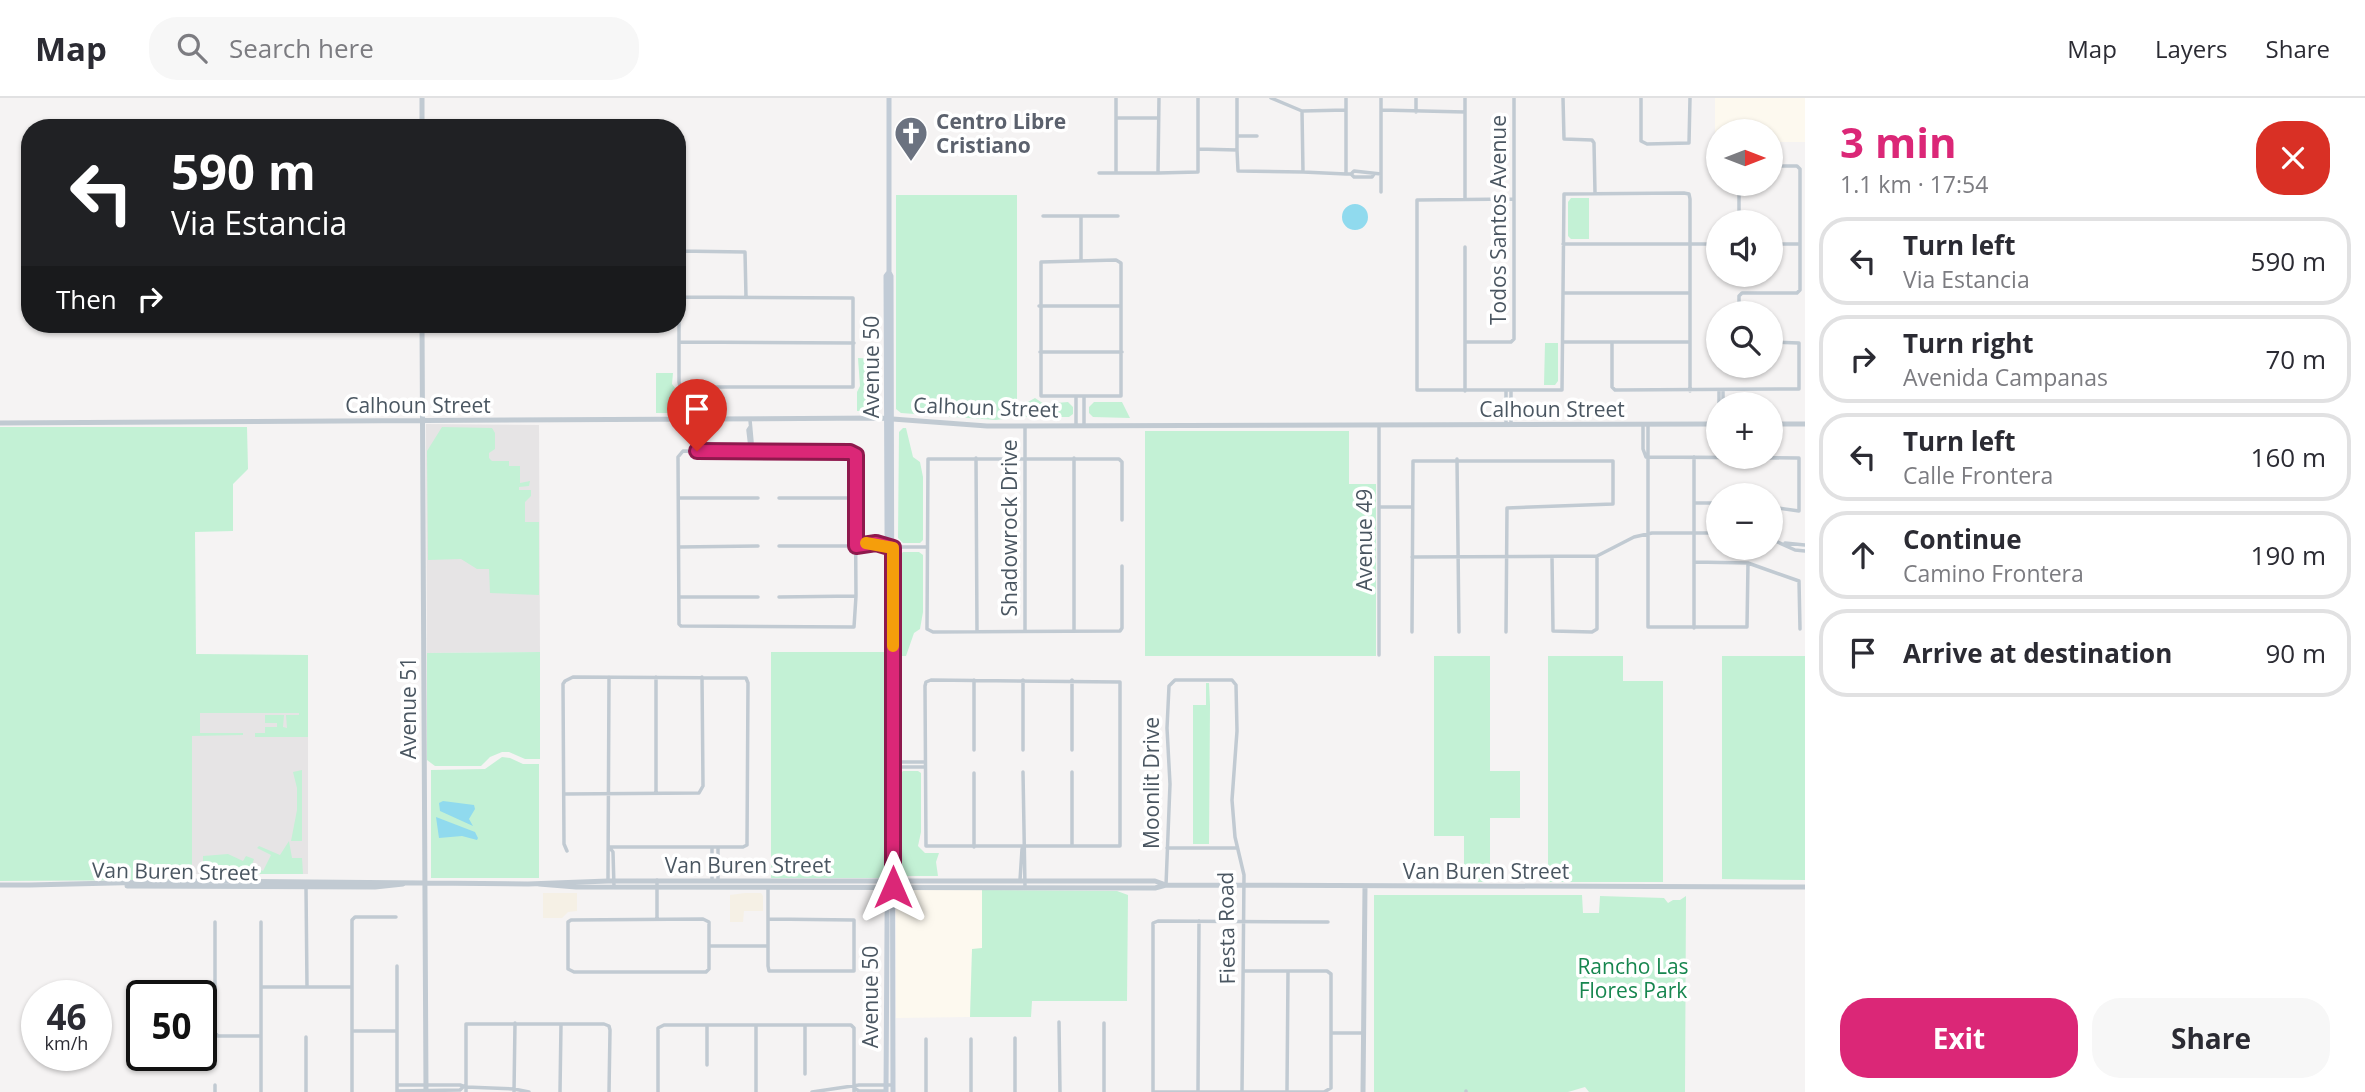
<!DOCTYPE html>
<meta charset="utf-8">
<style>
:root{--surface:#fff;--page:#f7f7f7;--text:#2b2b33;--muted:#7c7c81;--line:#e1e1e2;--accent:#db2777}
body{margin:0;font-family:"Open Sans",sans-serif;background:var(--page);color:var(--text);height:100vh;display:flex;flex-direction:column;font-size:26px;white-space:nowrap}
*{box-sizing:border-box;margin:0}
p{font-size:23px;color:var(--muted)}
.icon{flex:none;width:38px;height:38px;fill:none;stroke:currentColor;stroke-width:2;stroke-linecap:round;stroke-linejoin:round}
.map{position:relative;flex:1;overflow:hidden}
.drawer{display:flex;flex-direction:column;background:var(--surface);width:560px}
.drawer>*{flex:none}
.top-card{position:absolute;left:21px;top:21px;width:665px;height:214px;border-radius:28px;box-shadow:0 2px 5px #0004;background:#202124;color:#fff;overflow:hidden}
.needle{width:46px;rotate:90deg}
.tools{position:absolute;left:1706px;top:21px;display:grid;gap:14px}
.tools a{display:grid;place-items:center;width:77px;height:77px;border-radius:50%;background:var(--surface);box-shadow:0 2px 5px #0004;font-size:35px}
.speed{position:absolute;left:21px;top:882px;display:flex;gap:14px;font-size:35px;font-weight:700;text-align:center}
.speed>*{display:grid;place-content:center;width:91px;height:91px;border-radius:50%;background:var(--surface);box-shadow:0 2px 5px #0004;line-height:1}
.speed small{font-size:18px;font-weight:400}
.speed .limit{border:4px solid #111;border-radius:10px;background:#fff;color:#111}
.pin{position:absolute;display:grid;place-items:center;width:60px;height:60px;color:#fff;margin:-72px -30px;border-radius:50% 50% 50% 0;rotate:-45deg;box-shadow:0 0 7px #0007}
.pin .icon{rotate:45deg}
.me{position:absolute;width:77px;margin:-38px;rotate:0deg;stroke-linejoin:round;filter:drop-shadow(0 0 5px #0008)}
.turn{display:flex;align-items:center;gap:24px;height:147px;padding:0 35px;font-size:32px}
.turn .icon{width:91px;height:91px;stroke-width:2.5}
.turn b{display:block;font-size:49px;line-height:60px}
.then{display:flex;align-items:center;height:66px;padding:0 35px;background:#0003;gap:14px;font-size:26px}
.round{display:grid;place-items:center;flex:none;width:74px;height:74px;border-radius:28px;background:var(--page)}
.head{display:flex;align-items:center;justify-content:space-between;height:119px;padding:0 35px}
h1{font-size:42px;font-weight:700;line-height:52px;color:var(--accent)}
.cta{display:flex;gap:14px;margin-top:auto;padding:14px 35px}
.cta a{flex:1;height:80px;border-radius:28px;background:var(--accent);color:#fff;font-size:28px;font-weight:700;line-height:80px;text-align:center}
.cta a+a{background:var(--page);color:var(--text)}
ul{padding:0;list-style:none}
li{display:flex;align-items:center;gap:21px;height:88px;margin:0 14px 10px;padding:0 21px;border:4px solid var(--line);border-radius:28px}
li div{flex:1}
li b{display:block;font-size:26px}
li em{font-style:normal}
header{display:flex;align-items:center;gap:42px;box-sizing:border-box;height:98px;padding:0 35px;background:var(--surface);border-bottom:2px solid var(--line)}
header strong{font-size:33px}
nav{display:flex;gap:38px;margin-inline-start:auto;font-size:24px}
.search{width:490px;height:63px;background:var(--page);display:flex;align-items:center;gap:18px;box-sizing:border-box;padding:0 24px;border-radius:28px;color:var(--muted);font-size:26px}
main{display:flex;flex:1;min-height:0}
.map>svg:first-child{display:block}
.commercial{fill:#fdf9ef}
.education{fill:#e6e4e5}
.green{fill:#c3f1d5}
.sand{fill:#f5f0e5}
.water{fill:#90daee}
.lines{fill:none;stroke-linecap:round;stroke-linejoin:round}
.minor{stroke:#c1cad2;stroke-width:3.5}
.tertiary{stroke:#c1cad2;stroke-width:5}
.secondary{stroke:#c1cbd6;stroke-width:5}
.route-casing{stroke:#8e194d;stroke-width:18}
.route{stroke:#db2777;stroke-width:12}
.slow{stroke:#f59e0b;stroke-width:12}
.labels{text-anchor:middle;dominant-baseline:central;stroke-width:7;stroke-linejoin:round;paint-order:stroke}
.worship-label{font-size:21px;font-weight:bold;fill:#5b616d;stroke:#fff;text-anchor:start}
.street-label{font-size:21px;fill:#4a5661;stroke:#fff}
.park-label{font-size:21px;fill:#17864f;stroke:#fff}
</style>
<header>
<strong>Map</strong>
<div class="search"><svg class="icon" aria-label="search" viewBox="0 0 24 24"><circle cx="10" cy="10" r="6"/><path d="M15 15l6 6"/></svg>Search here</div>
<nav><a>Map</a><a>Layers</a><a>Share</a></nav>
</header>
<main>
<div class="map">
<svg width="1805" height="994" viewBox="0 0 1805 994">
<rect width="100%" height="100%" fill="#f5f3f3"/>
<path class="commercial" d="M1715 0H1805V44H1771V33H1719L1718 44H1715Z
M901 792H982V851H972L970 919 896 920V797Z"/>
<path class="education" d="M426 326 539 327 540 554 427 555Z
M192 557H308V776H192Z"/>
<path class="green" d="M896 97H1017V310L1035 300 1044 306 1068 304 1073 309V316L1069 319H1017L996 322 901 315 896 311Z
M1571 100H1589V141H1571L1568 138V104Z
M1545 245H1558V283L1555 287H1544Z
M858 260 878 261V310L875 313H857V294L860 288Z
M656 275H673L672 286 680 296 704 295V315L677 313 672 315H656Z
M1094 304H1122L1130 320 1093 319 1089 315V309Z
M0 329H247L248 371 233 386V433L195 434 196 556 308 557V639H255V635H265V629H277V625H265V617H284L283 629 287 630 286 617H299V615H200V635H243V637L192 638V776L180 782 0 783Z
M442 329 492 330 495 335V351L489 355V360L492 363H509V368H520V385L530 383 529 388 519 389V392H531V398L525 404V424H539V497L490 495 489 471H477L461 461 428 462 427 353Z
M903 330H906L913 359 920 364 923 379V442L920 445H903L898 440 899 334Z
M1145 333H1349V386H1376V558H1145Z
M903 454H919L923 457V514L920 531 914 535 906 558H899L898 459Z
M540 554V661H525L509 654H502L490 659 481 668H435L427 662V555Z
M771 554H885V780H771Z
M1434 558H1490V673H1520V720H1490V784H1464V738H1434Z
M1548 558H1623V583H1663V784H1548Z
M1722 558H1805V782L1722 781Z
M1206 585H1209L1210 607 1209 746H1193V607H1206Z
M502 659 510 660 523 666H539V780H431V672L485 671Z
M302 672V743H291L297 712V690L293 674Z
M903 673H918L921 675V734L918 748 925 755H939L936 764 938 778H904L899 771V677Z
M289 743 292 760H302L303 776H207L203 772V758L228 756 243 763 246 758 254 761 252 767 263 773 271 757 257 750 259 748 280 757Z
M982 792 1117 793 1128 797 1127 903H1032L1031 919H970L972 851 982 850Z
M1374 797H1582L1583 815H1599L1600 798 1664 800 1668 805 1673 802H1680L1686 798 1685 994H1589L1585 989 1568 994H1374Z"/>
<path class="sand" d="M543 795H577V813L568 814 562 820H543Z
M745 795H761L763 798V813H744L743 824H730V797Z"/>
<path class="water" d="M1342 119a13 13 0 1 1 26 0a13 13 0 1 1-26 0Z
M443 703 474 707 475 711 469 721 473 728 440 713 439 705Z
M436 719 475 734 478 740 477 742 462 738 439 740Z"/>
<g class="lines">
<path class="minor" d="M1116 0V75H1158
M1159 0 1158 75 1198 74V0
M1271 0 1302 13
M1346 0V76H1351L1354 79H1372L1374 76
M1416 0V14
M1465 0V101
M1563 0 1564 41 1592 42 1594 45 1595 95
M1641 0V43L1647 46 1689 45 1690 0
M1381 12 1465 14
M1116 20H1158
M1237 38H1257
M1198 51 1237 52V0
M1237 52 1238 73 1303 74
M1099 75H1116
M1346 76 1303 74 1302 13 1346 12
M1351 76 1354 73 1381 76
M1739 86V124
M1381 94V0
M1514 101 1417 102V292H1562L1564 96 1684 95 1689 96 1690 101V293
M1043 118H1118
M1081 118V163
M1563 146H1718
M1771 146H1800
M1465 149V293
M679 153 745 154 746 199
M1116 162 1121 165V298H1041V164Z
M1563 195H1690
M679 199 853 200V289H680L679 284V124L683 108
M1039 208H1121
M1739 215V198L1742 195H1797L1800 192V71L1797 68H1771
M679 244 854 245
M1465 244H1511L1514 241V0
M1563 244H1690
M1612 244V289L1615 292 1799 291V245L1771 244
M1040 254H1122
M1506 293V326
M1719 293V306
M1723 293V306
M1511 294V327
M1076 299V327
M1084 299V327
M1648 326V529H1747L1748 465
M1643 327V351L1646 359
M1379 328V557
M1025 329V533
M750 349 748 332 750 329
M683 353 855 355 856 498 854 529 681 528 679 526 678 359Z
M750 353 752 344 750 322
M1647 359 1799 360V413L1771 409
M1694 359V530
M976 360 977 533
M1074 360V533
M1457 361 1459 534
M679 400H758
M779 400H856
M1694 405H1718
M1379 409H1412
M1122 422V364L1119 361H928L927 531 933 534 1120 533 1122 530V468
M1771 441 1795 452 1805 453
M1785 445 1805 447
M861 447C868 443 876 445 883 448
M779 448H860L876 450 882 448
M679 449 758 448
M891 449H927
M1412 459 1597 458 1634 439 1652 435H1718
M1552 459 1553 533 1592 534 1597 531V458
M1694 464 1748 465 1799 483 1800 531
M679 499H758
M779 499 856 498
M1412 534 1413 363H1613V406L1507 410 1506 534
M656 579V695
M931 582 1120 584V748H926L925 588 926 584Z
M974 582V652
M1072 582V652
M1023 652V582
M892 664H925
M890 669H924
M1023 674 1025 789
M1072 674V748
M974 675V749
M564 696 699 695 703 688 702 579
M712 749V782
M718 749V783
M610 750 613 754 614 789
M1167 750H1237
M567 753 564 746 563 586 565 583 573 579 746 580 748 585 747 747 743 749H610
M657 782V821
M1020 782 1022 751
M608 783 609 579
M1166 787 1170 686 1167 630 1169 588 1175 582H1232L1236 587 1237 633 1232 702 1235 739 1244 777 1242 994
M306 789 307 889
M768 790C768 792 768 794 768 796V868L769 873H854V822L768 821
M703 821 709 824V871L706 874H574L568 871V824L571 822Z
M215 824V935L218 938H261
M261 824V994
M709 848H768
M397 868V994
M1243 873H1327L1331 876V990L1324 994H1153V825L1158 823 1328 824
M261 889H352
M1059 924 1060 994
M1104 925V994
M756 927V994
M805 927V976
M352 933H397
M1332 935H1363
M306 939V994
M1015 940V994
M926 941V994
M707 967V927
M215 987V994
M397 987H460L466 989V926H604L609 928 610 932 609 994
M854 990 859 993H886
M397 993 460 992 463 989
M1287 993 1288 874
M1466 993V994
M352 994V822L355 819H396
M466 994V989L514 991 529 994
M514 994 515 925
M560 994 561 926
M658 994V930L664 927H851L854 930V994
M812 994 859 987H893
M971 994V941
M1198 994 1199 823"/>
<path class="tertiary" d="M422 0V30
M422 226 426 994
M0 325 879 320 987 328 1718 326
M1771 326H1805
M539 786 576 789 1155 790 1166 787 1805 789
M0 787H33
M30 787 196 783 528 786 608 783H1155L1166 787
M127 788 375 789 403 786
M1363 994 1365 788"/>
<path class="secondary" d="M889 0V174L891 178 893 994
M886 994 888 669 886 178 889 174"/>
</g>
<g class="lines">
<defs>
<path id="route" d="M697 353 850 354 856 357V448L876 445 893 450V789"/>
</defs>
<use href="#route" class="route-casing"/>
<use href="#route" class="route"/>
<path class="slow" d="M866 445 893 450V548"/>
</g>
<defs>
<symbol id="church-pin" viewBox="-11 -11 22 30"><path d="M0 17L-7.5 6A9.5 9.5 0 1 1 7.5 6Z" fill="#6b7280" stroke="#fff"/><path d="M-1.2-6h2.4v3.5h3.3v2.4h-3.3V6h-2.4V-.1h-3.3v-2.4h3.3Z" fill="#fff"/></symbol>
</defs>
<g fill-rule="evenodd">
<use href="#church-pin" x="892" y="16" width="38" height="52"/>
</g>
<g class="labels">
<g class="worship-label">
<text x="936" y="23">Centro Libre<tspan x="936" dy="24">Cristiano</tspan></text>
</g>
<g class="street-label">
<text transform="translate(1498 122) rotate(-90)">Todos Santos Avenue</text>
<text transform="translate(871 269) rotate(-90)">Avenue 50</text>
<text x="418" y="307">Calhoun Street</text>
<text transform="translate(986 309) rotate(2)">Calhoun Street</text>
<text x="1552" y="311">Calhoun Street</text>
<text transform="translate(1009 430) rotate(-90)">Shadowrock Drive</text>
<text transform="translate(1364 442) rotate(-90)">Avenue 49</text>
<text transform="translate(408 610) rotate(-90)">Avenue 51</text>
<text transform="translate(1151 685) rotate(-90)">Moonlit Drive</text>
<text x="748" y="767">Van Buren Street</text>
<text transform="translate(175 773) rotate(1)">Van Buren Street</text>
<text x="1486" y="773">Van Buren Street</text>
<text transform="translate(1226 830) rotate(-91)">Fiesta Road</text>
<text transform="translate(870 899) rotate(-90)">Avenue 50</text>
</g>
<g class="park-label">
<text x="1633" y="868">Rancho Las<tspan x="1633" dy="24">Flores Park</tspan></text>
</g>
</g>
</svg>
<div class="tools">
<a><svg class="needle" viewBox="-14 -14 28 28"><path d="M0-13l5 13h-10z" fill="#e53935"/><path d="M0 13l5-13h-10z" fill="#7c7c81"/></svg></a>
<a><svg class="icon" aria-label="sound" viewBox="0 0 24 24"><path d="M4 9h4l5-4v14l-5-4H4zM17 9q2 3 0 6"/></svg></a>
<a><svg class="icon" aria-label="search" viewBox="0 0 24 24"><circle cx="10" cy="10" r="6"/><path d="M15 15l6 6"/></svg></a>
<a>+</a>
<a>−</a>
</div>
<div class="speed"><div>46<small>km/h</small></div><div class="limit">50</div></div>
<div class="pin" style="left:697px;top:353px;background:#d93025"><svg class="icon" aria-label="arrive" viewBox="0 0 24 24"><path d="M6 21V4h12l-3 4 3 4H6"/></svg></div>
<svg class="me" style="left:893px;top:789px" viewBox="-20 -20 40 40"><path d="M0-17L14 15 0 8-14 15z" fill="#db2777" stroke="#fff" stroke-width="4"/></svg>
<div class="top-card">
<div class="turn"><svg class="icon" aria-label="left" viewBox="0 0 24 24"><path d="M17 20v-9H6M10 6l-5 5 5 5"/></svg><div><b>590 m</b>Via Estancia</div></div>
<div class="then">Then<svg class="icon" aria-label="right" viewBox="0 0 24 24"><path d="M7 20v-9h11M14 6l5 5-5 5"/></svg></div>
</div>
</div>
<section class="drawer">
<div class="head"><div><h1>3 min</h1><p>1.1 km · 17:54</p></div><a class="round" style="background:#d93025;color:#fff"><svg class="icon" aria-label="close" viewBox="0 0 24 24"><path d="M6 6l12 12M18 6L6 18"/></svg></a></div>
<ul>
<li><svg class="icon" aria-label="left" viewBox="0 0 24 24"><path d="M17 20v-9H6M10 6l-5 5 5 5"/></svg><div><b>Turn left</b><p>Via Estancia</p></div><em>590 m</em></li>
<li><svg class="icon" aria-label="right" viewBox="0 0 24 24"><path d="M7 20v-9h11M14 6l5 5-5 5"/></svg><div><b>Turn right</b><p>Avenida Campanas</p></div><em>70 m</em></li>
<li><svg class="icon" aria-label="left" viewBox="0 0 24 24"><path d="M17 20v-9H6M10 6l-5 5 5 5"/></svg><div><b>Turn left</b><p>Calle Frontera</p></div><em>160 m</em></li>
<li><svg class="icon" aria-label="ahead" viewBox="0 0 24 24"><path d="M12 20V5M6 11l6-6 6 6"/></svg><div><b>Continue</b><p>Camino Frontera</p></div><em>190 m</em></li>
<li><svg class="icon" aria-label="arrive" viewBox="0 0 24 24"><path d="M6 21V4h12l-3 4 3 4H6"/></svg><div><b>Arrive at destination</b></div><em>90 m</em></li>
</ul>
<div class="cta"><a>Exit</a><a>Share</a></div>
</section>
</main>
